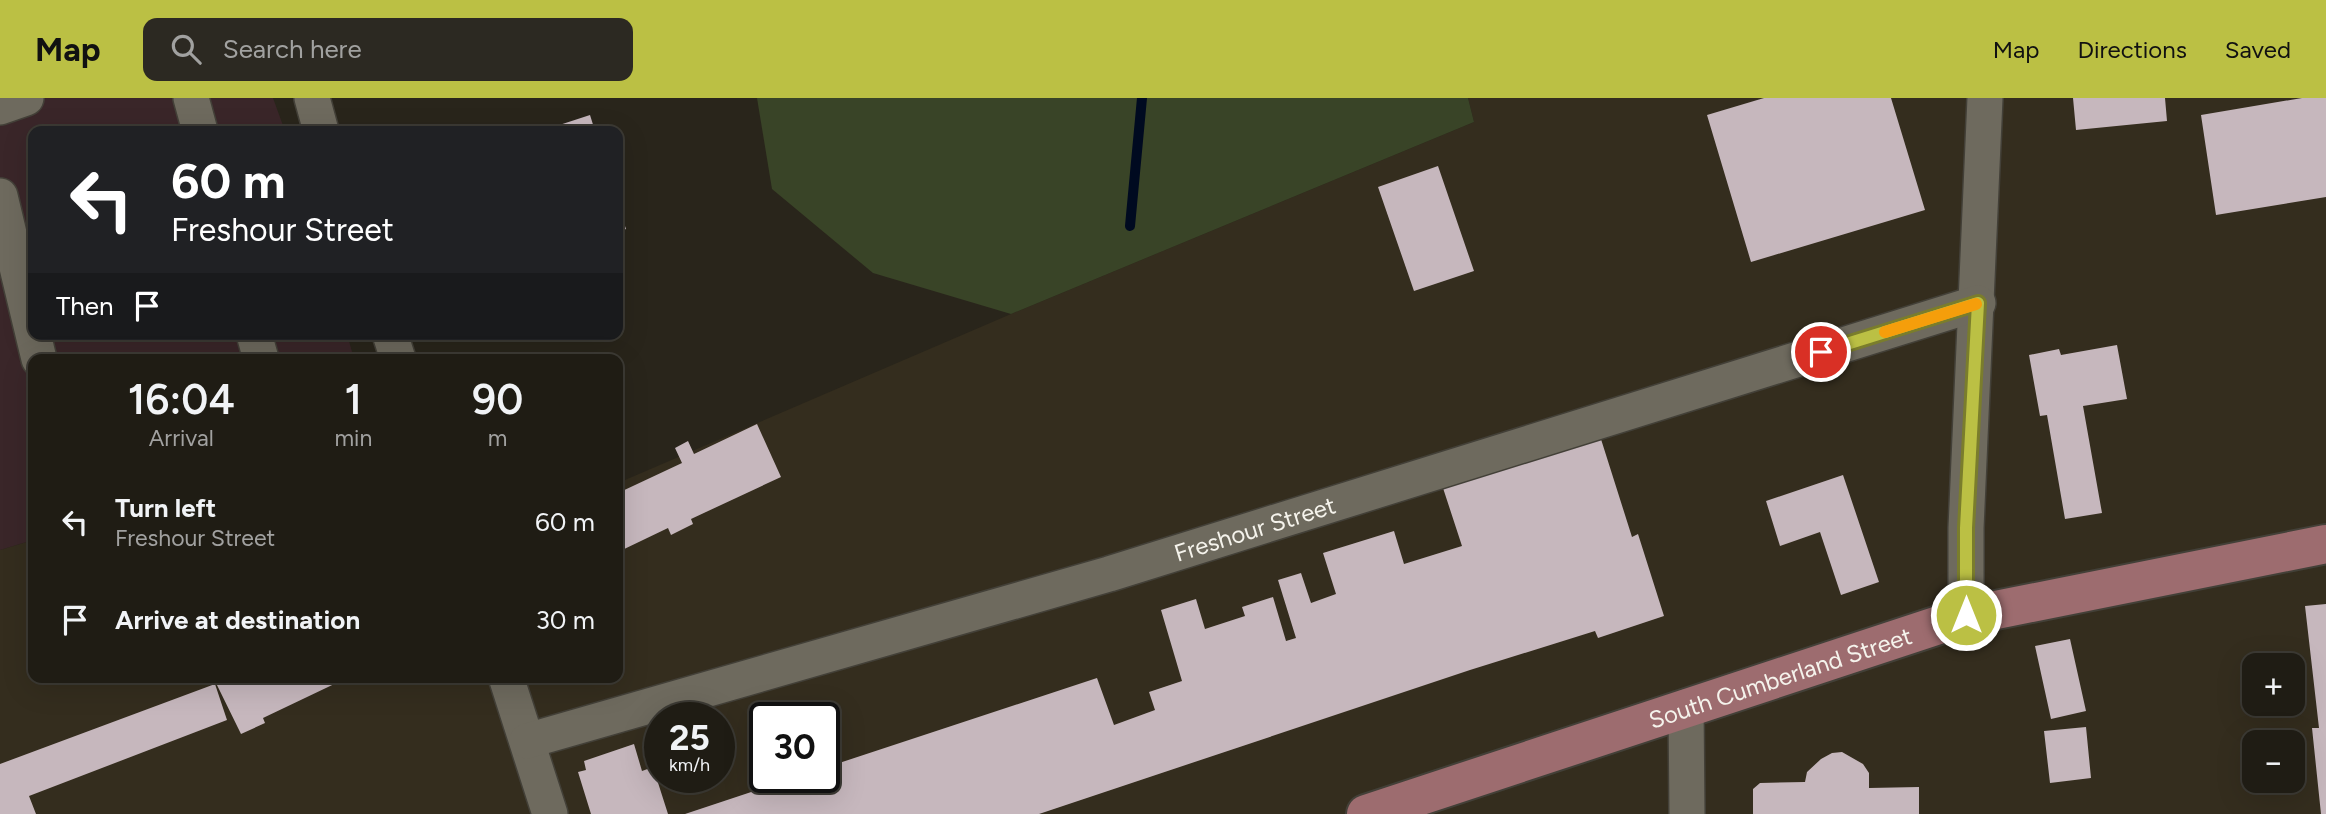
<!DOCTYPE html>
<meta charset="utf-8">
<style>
:root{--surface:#1f1c14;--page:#2c2922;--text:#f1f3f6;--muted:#a1a1a0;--line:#3c3a34;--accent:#bbc044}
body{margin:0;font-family:Figtree,sans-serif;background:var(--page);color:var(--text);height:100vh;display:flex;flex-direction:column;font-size:26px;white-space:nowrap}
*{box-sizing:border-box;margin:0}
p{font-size:23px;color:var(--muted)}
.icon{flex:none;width:38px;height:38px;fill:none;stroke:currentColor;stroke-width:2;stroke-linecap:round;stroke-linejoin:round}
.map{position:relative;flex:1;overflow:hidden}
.drawer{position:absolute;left:28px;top:256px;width:595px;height:329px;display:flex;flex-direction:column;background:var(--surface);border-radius:14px;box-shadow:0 7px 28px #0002,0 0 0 2px var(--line)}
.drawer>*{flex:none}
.hud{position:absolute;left:28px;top:28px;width:595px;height:214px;border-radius:14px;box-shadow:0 7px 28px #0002,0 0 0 2px var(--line);background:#202124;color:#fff;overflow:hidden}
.fabs{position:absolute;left:2242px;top:555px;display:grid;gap:14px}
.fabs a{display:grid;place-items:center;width:63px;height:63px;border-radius:14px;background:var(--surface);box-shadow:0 7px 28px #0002,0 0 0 2px var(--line);font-size:35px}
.speed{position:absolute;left:644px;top:604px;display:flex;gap:14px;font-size:35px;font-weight:700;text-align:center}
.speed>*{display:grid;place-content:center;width:91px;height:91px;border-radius:50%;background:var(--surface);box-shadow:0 7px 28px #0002,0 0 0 2px var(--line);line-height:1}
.speed small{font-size:18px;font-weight:400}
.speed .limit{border:4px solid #111;border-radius:10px;background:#fff;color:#111}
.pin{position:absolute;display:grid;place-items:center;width:60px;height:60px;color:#fff;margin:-30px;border:4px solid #fff;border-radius:50%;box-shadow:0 2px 7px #0007}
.me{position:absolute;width:77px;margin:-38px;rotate:0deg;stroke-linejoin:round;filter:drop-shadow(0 0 5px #0008)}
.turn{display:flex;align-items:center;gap:24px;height:147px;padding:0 28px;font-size:32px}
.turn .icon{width:91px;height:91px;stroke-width:2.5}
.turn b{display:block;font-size:49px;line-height:60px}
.then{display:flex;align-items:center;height:66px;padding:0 28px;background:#0003;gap:14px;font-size:26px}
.eta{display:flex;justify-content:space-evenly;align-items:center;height:119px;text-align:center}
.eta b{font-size:42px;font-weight:600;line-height:49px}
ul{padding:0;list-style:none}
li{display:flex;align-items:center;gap:21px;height:98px;padding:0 28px}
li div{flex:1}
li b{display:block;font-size:26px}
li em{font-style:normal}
header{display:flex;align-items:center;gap:42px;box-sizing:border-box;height:98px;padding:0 35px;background:var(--accent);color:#111}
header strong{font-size:33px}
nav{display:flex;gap:38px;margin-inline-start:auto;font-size:24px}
.search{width:490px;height:63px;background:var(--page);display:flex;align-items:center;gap:18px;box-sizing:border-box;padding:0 24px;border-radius:14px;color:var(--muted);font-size:26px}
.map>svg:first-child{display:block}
.built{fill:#342d1e;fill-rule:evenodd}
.education{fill:#3a2629}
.green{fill:#394427}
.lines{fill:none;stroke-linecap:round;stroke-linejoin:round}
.stream{stroke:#000a20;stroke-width:10}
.building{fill:#c6b7bd}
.minor-casing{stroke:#434038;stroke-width:38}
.major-casing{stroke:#434038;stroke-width:42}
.minor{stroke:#6e6a5e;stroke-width:35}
.major{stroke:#9d6c6f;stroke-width:38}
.route-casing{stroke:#7a7d2c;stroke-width:18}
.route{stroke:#bbc044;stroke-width:12}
.slow{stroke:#f59e0b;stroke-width:12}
.labels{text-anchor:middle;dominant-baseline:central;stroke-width:7;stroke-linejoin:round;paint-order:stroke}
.street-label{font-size:24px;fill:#f5f3ec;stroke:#1f1b12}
</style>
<header>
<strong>Map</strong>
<div class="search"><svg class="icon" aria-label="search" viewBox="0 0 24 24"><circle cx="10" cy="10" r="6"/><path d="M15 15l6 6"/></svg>Search here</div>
<nav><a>Map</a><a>Directions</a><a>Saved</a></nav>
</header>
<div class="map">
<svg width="2326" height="716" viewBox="0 0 2326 716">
<rect width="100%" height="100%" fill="#29251b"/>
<path class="built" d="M1468 0H2326V716H0V452L33 442V579H618V385L1011 216 1474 24ZM2254 567H2292V606H2254ZM660 620H719V679H660ZM765 620H824V679H765ZM2254 644H2292V682H2254Z"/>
<path class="education" d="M0 0H273L285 33H33V236H347L354 261H33V442L0 452Z"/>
<path class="green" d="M757 0H1468L1474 24 1011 216 873 175 772 91Z"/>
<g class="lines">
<path class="stream" d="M1130 128 1142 0"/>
</g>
<path class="building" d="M1764 0H1891L1925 112 1751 164 1707 17Z
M2073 0H2165L2167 23 2076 32Z
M2302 0H2326V99L2216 117 2201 17Z
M590 17 595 33H541Z
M1438 68 1474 173 1414 193 1378 89Z
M618 107 626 131 618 134Z
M2117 247 2127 301 2083 308 2102 415 2065 421 2047 317 2040 318 2029 257 2059 251 2061 257Z
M757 326 781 379 691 421 693 426 671 437 668 430 618 454V395L682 365 675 350 688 343 694 356Z
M1600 338 1632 439 1638 436 1664 518 1598 540 1595 533 1470 572 1039 716H685L796 679H824V670L1097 580 1114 627 1155 612 1149 594 1182 583 1161 512 1196 501 1205 531 1245 518 1242 509 1273 499 1286 543 1296 540 1278 482 1301 475 1311 505 1336 496 1323 455 1394 433 1404 466 1462 448 1443 390Z
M1843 377 1879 484 1841 497 1820 434 1780 448 1766 403Z
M2326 506V716H2321L2312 630H2319L2305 508Z
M2070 541 2086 613 2051 621 2035 548Z
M224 579H349L263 620 265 625 241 636 215 583Z
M215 586 227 622 29 698 36 716H0V666Z
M2086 629 2091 680 2050 685 2044 633Z
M634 646 642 673 653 669 668 716H591L578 674 586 672 584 663Z
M1842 654 1863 666 1869 675V690L1919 689V716H1753V691L1760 685 1805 684 1807 674 1821 661 1832 655Z"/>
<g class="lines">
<defs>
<g id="minor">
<path d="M191 0 200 33"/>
<path d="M312 0 321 33"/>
<path d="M0 9 26 0"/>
<path d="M0 98 39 261"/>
<path d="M254 236 261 261"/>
<path d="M390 236 398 261"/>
<path d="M1966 518V430L1985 0"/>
<path d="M506 579 550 716"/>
<path d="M1686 609 1687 716"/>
<path id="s1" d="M527 643 1109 476 1978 205"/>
</g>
<g id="major">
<path id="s2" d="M1366 716 1966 518 2326 446"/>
</g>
</defs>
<use href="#minor" class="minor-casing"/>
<use href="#major" class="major-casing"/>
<use href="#minor" class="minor"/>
<use href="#major" class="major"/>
</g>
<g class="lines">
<defs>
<path id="route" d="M1821 254 1978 205 1966 430V517"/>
</defs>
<use href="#route" class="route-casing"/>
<use href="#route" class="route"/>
<path class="slow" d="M1885 234 1976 206"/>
</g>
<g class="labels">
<g class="street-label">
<text stroke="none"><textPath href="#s1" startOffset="758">Freshour Street</textPath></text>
<text stroke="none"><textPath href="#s2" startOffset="436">South Cumberland Street</textPath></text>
</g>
</g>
</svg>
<div class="fabs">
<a>+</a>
<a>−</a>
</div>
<div class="speed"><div>25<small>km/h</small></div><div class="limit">30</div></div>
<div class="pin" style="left:1821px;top:254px;background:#d93025"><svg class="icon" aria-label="arrive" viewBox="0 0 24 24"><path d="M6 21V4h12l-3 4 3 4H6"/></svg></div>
<svg class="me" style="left:1966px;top:517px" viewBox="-20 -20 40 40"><circle r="17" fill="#bbc044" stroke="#fff" stroke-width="3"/><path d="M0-11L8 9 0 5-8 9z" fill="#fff"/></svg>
<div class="hud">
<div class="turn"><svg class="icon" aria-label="left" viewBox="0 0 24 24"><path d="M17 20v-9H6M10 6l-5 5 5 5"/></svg><div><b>60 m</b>Freshour Street</div></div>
<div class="then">Then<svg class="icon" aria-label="arrive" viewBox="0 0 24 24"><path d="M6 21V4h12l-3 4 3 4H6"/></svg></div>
</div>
<section class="drawer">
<div class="eta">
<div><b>16:04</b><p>Arrival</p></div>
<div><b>1</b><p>min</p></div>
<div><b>90</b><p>m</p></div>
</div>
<ul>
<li><svg class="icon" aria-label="left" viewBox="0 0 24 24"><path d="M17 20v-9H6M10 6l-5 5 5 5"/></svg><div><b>Turn left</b><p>Freshour Street</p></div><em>60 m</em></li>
<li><svg class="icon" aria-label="arrive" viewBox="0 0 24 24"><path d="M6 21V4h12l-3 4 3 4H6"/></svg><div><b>Arrive at destination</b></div><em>30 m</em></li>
</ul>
</section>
</div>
